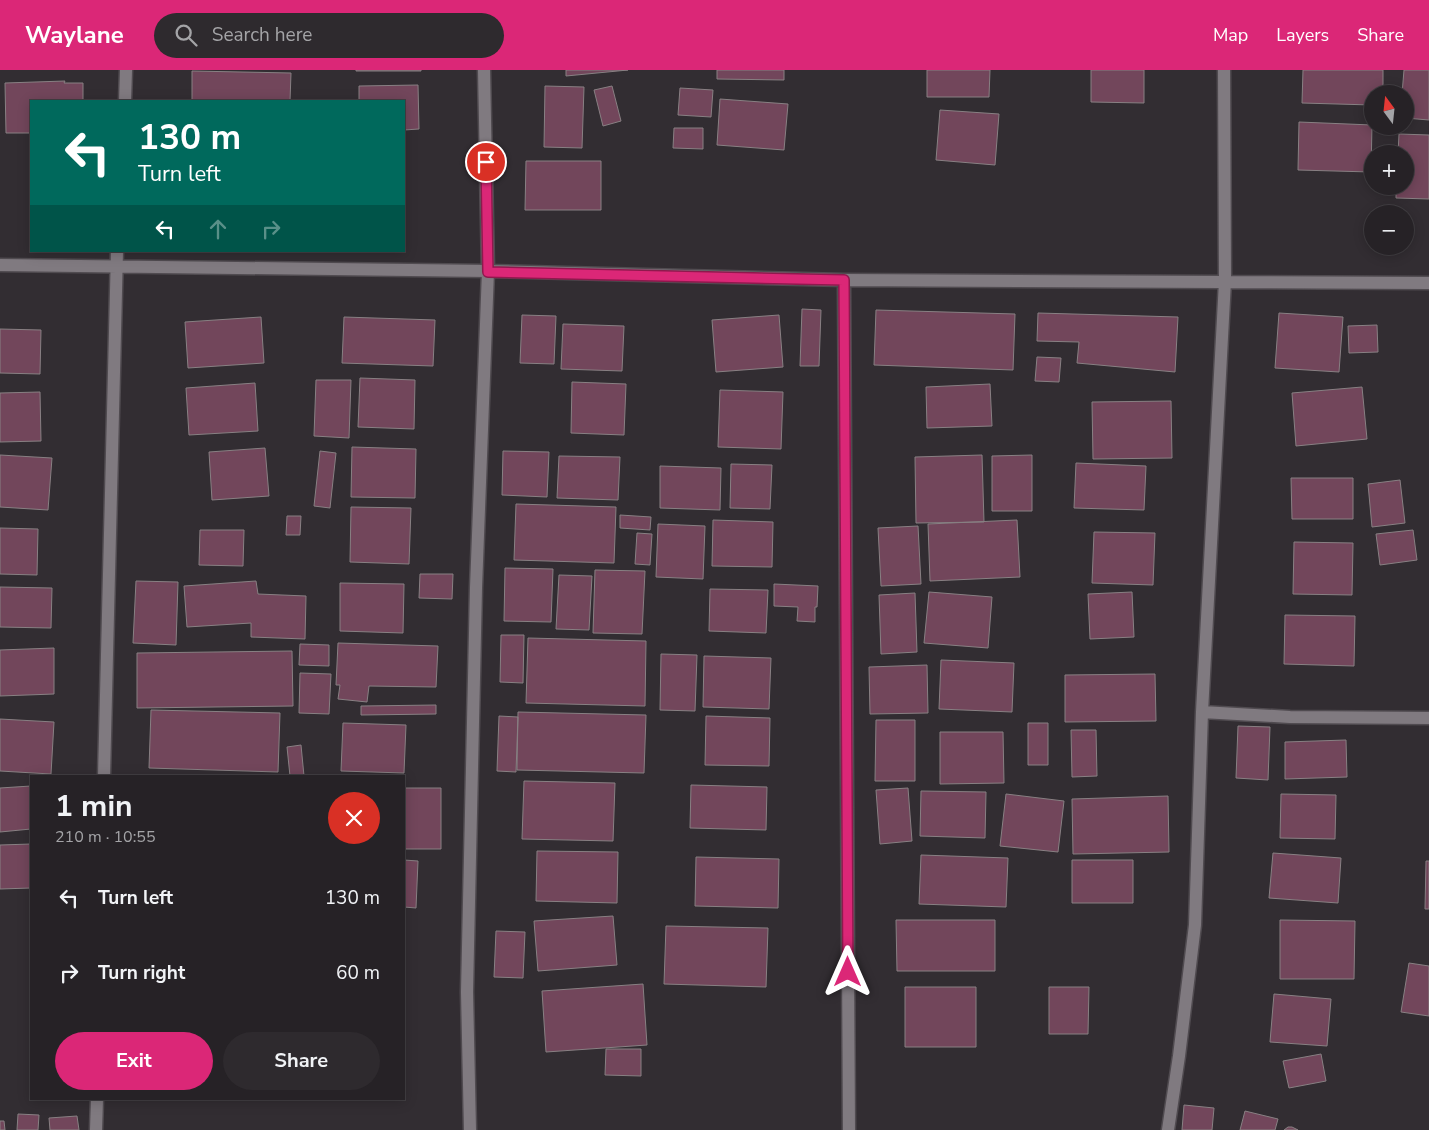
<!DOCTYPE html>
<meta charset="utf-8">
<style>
:root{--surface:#262226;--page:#2e2a2e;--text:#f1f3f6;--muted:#a4a4a7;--line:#423f43;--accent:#db2777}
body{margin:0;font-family:"Nunito Sans",sans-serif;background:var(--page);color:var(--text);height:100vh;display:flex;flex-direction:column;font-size:19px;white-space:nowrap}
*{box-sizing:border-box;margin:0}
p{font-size:16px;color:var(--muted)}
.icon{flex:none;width:28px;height:28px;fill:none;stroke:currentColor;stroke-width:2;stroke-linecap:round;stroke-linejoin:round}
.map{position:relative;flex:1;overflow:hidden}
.side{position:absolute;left:30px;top:705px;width:375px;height:325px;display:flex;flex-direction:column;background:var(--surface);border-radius:0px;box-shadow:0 2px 12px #0003,0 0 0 1px var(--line)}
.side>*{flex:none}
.top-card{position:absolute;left:30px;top:30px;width:375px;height:152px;border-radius:0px;box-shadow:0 2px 12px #0003,0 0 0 1px var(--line);background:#00695c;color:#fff;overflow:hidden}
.needle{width:32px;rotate:345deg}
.controls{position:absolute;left:1364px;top:15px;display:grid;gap:10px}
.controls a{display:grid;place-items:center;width:50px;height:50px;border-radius:50%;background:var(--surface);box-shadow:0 2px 12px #0003,0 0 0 1px var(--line);font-size:25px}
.pin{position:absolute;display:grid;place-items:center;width:42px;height:42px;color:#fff;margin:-21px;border:2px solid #fff;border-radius:50%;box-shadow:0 1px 5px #0007}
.me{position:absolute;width:55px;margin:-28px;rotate:0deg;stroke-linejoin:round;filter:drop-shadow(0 0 4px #0008)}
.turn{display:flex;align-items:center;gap:18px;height:105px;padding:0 25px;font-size:22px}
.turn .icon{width:65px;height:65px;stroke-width:2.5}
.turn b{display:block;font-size:35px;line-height:42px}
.lanes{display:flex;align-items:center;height:48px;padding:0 25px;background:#0003;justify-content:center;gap:25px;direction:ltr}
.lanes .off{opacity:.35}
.round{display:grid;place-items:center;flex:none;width:52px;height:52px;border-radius:26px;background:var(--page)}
.overview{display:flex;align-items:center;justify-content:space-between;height:85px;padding:0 25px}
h1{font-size:30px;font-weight:700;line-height:38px}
.button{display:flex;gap:10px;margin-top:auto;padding:10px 25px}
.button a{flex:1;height:58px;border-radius:30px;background:var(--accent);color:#fff;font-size:20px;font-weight:700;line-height:58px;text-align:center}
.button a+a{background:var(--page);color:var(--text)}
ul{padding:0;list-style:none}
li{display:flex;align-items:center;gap:15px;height:75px;padding:0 25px}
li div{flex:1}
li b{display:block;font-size:19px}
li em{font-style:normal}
header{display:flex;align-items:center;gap:30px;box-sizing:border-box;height:70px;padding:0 25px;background:var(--accent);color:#fff}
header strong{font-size:24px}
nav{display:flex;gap:28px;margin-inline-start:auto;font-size:18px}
.search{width:350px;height:45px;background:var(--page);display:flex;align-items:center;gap:12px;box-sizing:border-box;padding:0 18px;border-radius:28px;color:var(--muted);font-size:19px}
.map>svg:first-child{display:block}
.building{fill:#72465b;stroke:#888083}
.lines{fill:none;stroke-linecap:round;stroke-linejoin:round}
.street-casing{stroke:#504b50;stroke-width:15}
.street{stroke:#807a80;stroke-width:12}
.route-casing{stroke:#8e194d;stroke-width:12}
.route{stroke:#db2777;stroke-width:9}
</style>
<header>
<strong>Waylane</strong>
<div class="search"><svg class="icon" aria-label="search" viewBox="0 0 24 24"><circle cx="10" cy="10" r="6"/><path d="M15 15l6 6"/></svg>Search here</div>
<nav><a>Map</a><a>Layers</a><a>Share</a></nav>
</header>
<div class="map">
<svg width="1429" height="1060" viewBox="0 0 1429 1060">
<rect width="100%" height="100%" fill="#322d32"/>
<path class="building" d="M356 0H421V1H356Z
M566 0H628L566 6Z
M717 0H784V10L717 9Z
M927 0H990L989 27H927Z
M1091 0H1144V33L1091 32Z
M1303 0H1383V24H1372V35L1302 33Z
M1404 0H1429V50L1405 48V24H1402Z
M192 1 291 3 290 31H192Z
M65 11 64 13H83V31H31V63H6L5 13Z
M418 15 419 59 404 60V31H359V16Z
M545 16 584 17 582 78 544 77Z
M612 16 621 51 603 56 594 20Z
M680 18 713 20 711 47 678 45Z
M720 29 788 34 784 80 717 75Z
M940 40 999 44 995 95 936 90Z
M1299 52 1372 55 1371 102 1298 100Z
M674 58H703V79L673 78Z
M1399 64 1429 65V129L1396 128V116H1405V84H1398Z
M526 91H601V140H525Z
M802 239 821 240 819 296H800Z
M876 240 1015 244 1013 300 874 295Z
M1038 243 1178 247 1175 302 1077 293 1079 272 1037 271Z
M1279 243 1343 247 1339 302 1275 298Z
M522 245 556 246 554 294 520 293Z
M779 245 783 297 716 302 712 250Z
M261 247 264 293 188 298 185 252Z
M344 247 435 250 433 296 342 293Z
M563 254 624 256 622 301 561 299Z
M1377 255 1378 282 1349 283 1348 256Z
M0 259 41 260 40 304 0 303Z
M1037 287 1061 288 1059 312 1035 311Z
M360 308 415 310 414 359 358 357Z
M316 310H351L349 368 314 366Z
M572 312 626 314 624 365 571 363Z
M255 313 258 361 189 365 186 318Z
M990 314 992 356 927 358 926 317Z
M1362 317 1367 369 1296 376 1292 323Z
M720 320 783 322 781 379 718 377Z
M40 322 41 371 0 372V323Z
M1171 331 1172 388 1093 389 1092 332Z
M352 377 416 379 415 428 351 427Z
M265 378 269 426 212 430 209 382Z
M320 381 336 383 330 438 314 436Z
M503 381 549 382 547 427 502 425Z
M0 385 52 388 48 440 0 437Z
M982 385 984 452 916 453 915 387Z
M1032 385V441H992V386Z
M559 386 620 387 618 430 557 428Z
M1076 393 1146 396 1144 440 1074 438Z
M731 394 772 395 770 439 730 438Z
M660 396 721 398 720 440 660 438Z
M1291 408H1353V449H1292Z
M1400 410 1405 453 1372 457 1368 414Z
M516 434 616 437 614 493 514 490Z
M351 437 411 438 409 494 350 492Z
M620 445 651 447 650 460 620 458Z
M287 446H301L300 465H286Z
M713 450 773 452 772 497 712 496Z
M1017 450 1020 507 930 511 928 454Z
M658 454 705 456 703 509 656 507Z
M918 456 921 514 881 516 878 458Z
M0 458 38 459 37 505 0 504Z
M200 460H244L243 496 199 495Z
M1413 460 1417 490 1380 495 1376 464Z
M1094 462 1155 463 1153 515 1092 513Z
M637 463 652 464 650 495 635 494Z
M1294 472 1353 473 1352 525 1293 524Z
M505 498 553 499 551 552 504 551Z
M595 500 645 501 642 564 593 563Z
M420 504H453L452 529 419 528Z
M559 505 592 506 589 560 556 559Z
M136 511 178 512 176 575 133 573Z
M256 511 258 524 306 526 305 569 251 567V553L187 557 184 516Z
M340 513 404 514 403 563 340 561Z
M774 514 818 516 817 537H815V552L797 551 798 537 774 536Z
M0 517 52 518 51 558 0 557Z
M710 519 768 520 766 563 709 561Z
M929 522 992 527 988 578 924 573Z
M1132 522 1134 567 1090 569 1088 524Z
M915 523 917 582 881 584 879 525Z
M1285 545 1355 546 1354 596 1284 594Z
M501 565H524L523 613 500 612Z
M528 568 646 571 645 636 526 633Z
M338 573 438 576 436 617 369 616 367 632 338 629 340 615H336Z
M300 574 329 575V596L299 595Z
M54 578V624L0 626V580Z
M292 581 293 636 137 638V583Z
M661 584 697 585 695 641 660 640Z
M704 586 771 588 769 639 703 637Z
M941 590 1014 593 1012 642 939 639Z
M927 595 928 643 870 644 869 597Z
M300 603 331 604 329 644 299 643Z
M1155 604 1156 651 1065 652V605Z
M436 635V644L361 645V636Z
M151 640 280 643 278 702 149 698Z
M518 642 646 645 644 703 517 700Z
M499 646 518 647 516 702 497 701Z
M706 646 770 648 769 696 705 695Z
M0 649 54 652 51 704 0 701Z
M876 650H915V711H875Z
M343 653 406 655 404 703 341 701Z
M1028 653H1048V695H1028Z
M1238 656 1270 657 1268 710 1236 708Z
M1071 660H1096L1097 706 1072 707Z
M940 662H1003L1004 713 940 714Z
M1346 670 1347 707 1285 709V672Z
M301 675 304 706H290L287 677Z
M524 711 615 713 613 771 522 769Z
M691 715 767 717 766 760 690 758Z
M31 716V759L0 762V718Z
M404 718H441V779H404Z
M908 718 912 771 880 774 876 720Z
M921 721 986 722 985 768 920 766Z
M1006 724 1064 731 1058 782 1000 776Z
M1281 724 1336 725 1335 769 1280 768Z
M1168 726 1169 782 1073 784 1072 729Z
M31 774V818L0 819V775Z
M537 781 618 782 617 833 536 831Z
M1273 783 1341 788 1338 833 1269 828Z
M921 785 1008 788 1006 837 919 834Z
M696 787 779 789 778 838 695 836Z
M404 790 418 791 416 838 404 837Z
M1072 790H1133V833H1072Z
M1426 791H1429V839H1425Z
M613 846 617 895 538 901 534 851Z
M896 850H995V901H897Z
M1280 850 1355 851 1354 909H1280Z
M666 856 768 858 766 917 664 914Z
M496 861 525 862 523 908 494 907Z
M1409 893 1429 896V946L1401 942Z
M643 914 647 975 546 982 542 921Z
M905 917H976V977H905Z
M1049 917H1089L1088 964H1049Z
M1274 924 1331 929 1327 976 1270 972Z
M606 979H641V1006L605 1005Z
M1321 984 1326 1011 1289 1018 1283 991Z
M1184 1035 1214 1038 1212 1060H1182Z
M1245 1041 1278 1049 1275 1060H1240Z
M18 1044 39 1045 38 1060H17Z
M77 1046 79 1060H50L49 1048Z
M0 1051H4L5 1060H0Z
M1288 1057H1292L1298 1060H1284Z"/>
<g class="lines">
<defs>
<path id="street" d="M125 31 126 0
M0 195 488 201 844 210 1429 213
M844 210 849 1060
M1202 642 1290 647 1429 648
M104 706 117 181
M96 1060 97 1029
M470 1060 467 922 476 518 488 201 484 0
M1168 1060 1179 986 1195 855 1202 642 1225 211 1224 0"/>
</defs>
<use href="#street" class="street-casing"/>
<use href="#street" class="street"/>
</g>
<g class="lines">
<defs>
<path id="route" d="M486 92 488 202 844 210 848 902"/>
</defs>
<use href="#route" class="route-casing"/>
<use href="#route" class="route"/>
</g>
</svg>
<div class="controls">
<a><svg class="needle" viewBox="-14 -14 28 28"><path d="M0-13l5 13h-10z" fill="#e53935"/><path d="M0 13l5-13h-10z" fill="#a4a4a7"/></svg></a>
<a>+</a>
<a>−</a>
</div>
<div class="pin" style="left:486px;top:92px;background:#d93025"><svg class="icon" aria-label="arrive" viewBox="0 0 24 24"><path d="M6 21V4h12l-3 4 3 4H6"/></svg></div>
<svg class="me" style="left:848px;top:902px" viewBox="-20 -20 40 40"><path d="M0-17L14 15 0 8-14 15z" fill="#db2777" stroke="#fff" stroke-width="4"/></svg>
<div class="top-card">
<div class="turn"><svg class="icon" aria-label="left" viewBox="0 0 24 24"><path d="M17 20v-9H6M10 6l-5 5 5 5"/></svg><div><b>130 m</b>Turn left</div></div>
<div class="lanes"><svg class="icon" aria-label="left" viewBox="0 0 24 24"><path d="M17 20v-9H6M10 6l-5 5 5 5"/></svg><svg class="icon off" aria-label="ahead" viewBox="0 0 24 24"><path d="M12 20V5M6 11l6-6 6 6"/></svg><svg class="icon off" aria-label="right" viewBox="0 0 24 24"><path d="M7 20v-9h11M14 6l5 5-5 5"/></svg></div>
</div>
<section class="side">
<div class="overview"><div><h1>1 min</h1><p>210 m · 10:55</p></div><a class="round" style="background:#d93025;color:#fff"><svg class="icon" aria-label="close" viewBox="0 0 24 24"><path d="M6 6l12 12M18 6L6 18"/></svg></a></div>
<ul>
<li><svg class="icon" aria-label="left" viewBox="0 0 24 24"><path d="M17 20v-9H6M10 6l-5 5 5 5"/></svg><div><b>Turn left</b></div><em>130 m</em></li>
<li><svg class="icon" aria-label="right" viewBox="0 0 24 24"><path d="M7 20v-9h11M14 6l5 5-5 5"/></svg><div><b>Turn right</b></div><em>60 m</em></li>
</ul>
<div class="button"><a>Exit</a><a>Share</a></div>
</section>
</div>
